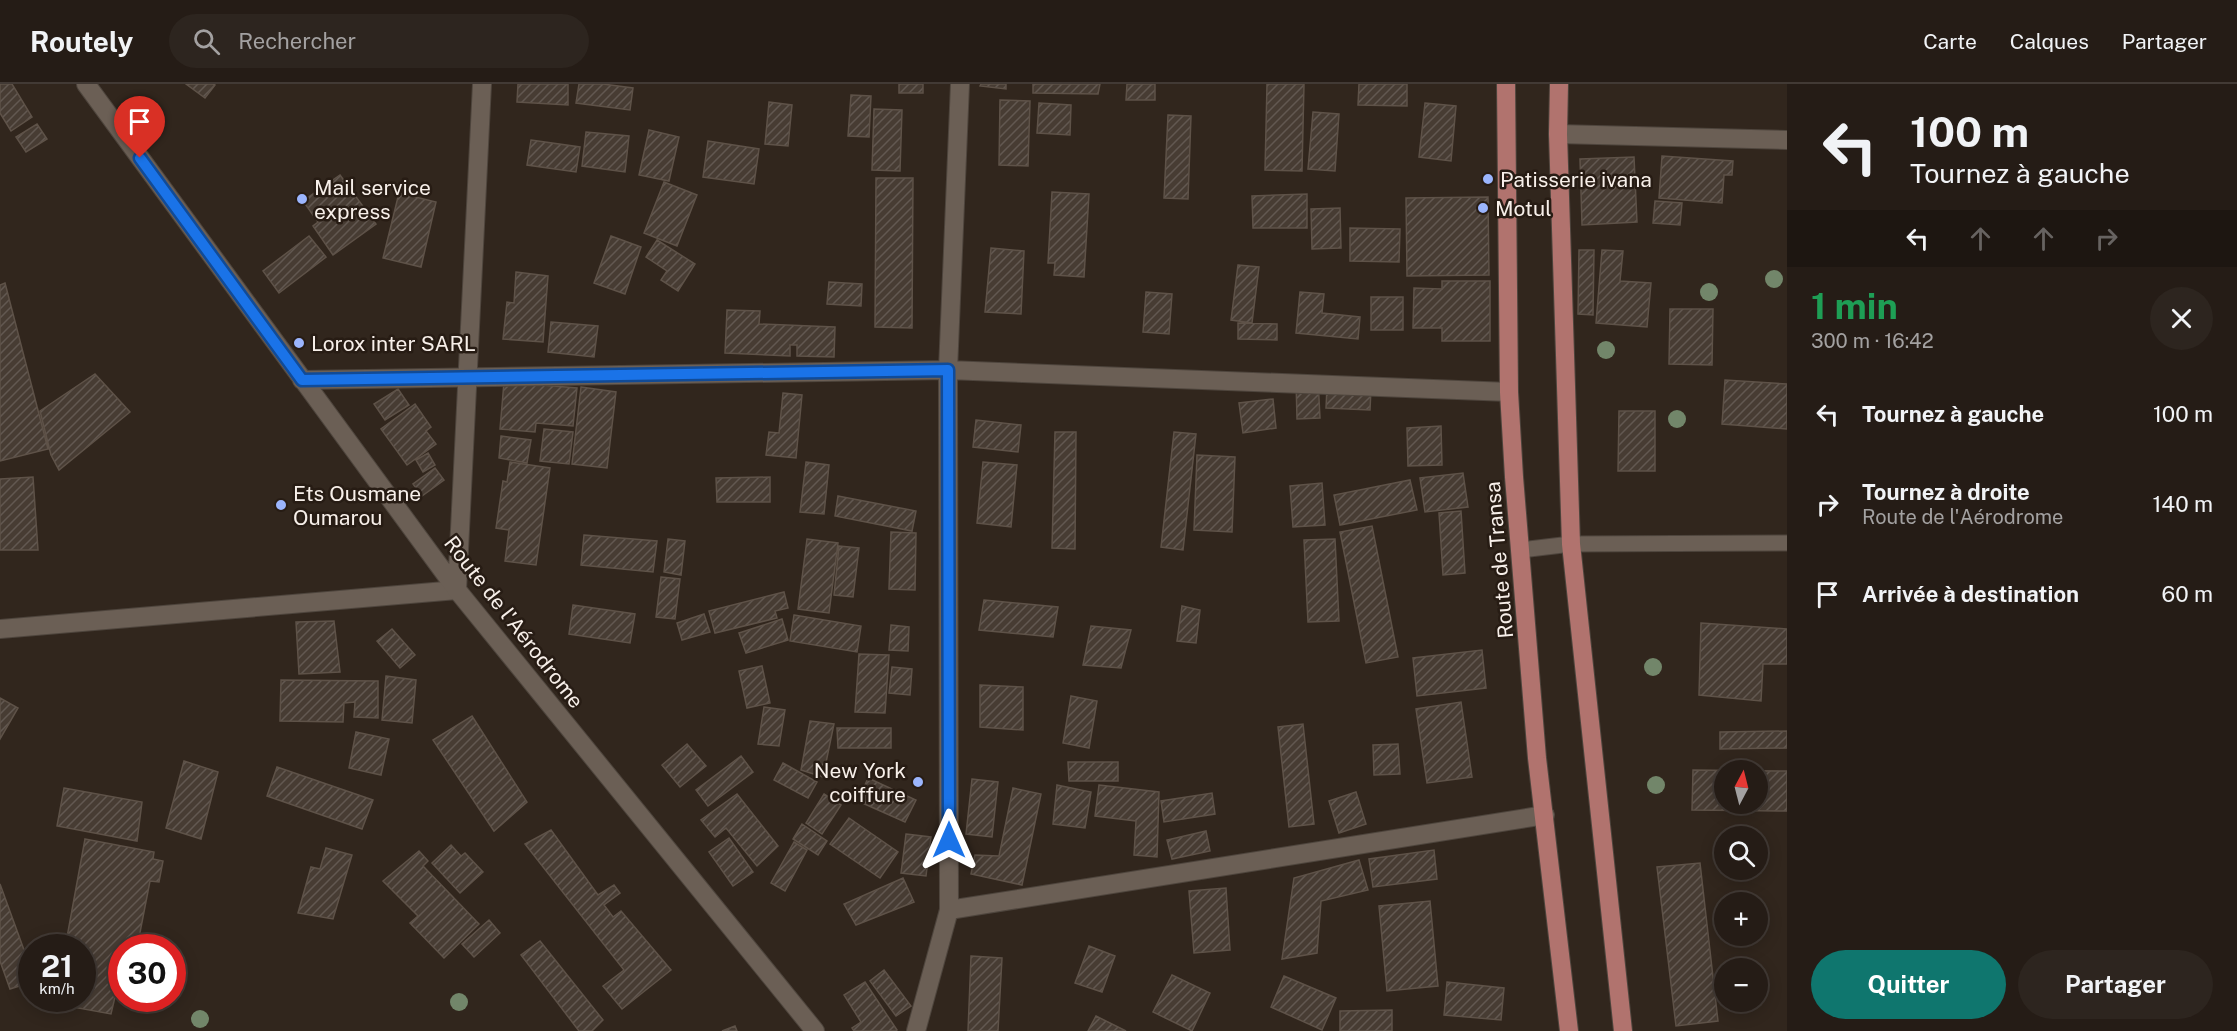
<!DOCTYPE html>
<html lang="fr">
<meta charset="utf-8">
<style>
:root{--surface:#251c16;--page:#2d251f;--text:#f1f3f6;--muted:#a3a1a1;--line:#423a35;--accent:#0f766e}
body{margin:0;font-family:"Public Sans",sans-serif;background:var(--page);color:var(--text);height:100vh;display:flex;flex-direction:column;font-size:22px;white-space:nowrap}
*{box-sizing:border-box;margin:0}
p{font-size:20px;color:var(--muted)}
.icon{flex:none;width:33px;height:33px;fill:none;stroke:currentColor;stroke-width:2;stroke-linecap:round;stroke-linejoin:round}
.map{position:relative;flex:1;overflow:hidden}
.sheet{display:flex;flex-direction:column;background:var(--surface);width:450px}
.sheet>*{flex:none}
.top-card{background:#251c16;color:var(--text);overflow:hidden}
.needle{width:39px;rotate:7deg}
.fabs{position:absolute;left:1714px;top:676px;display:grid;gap:12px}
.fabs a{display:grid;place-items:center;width:54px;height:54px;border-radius:50%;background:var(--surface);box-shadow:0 3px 15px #0003,0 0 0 2px var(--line);font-size:30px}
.speed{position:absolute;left:18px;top:850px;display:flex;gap:12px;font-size:30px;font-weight:700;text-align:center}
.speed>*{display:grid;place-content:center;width:78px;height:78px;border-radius:50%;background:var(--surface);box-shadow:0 3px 15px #0003,0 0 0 2px var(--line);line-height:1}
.speed small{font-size:15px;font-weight:400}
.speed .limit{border:9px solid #d22;background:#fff;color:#111}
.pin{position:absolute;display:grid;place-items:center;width:51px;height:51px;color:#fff;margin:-62px -26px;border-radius:50% 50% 50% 0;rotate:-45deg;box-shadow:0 0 6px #0007}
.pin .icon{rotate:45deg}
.me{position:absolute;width:66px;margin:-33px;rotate:0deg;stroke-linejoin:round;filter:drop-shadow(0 0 4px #0008)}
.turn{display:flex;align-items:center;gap:21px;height:126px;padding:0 24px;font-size:27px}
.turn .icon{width:78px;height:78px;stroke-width:2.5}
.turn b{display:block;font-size:42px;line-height:51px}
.lanes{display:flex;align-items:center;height:57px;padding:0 24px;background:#0003;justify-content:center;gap:30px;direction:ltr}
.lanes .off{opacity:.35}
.round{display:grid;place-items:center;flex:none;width:63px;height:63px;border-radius:32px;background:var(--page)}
.summary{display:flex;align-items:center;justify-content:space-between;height:102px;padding:0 24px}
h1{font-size:36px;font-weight:700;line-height:45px;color:#1e9e55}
.button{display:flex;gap:12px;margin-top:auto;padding:12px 24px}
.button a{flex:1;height:69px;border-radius:36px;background:var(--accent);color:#fff;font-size:24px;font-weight:700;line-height:69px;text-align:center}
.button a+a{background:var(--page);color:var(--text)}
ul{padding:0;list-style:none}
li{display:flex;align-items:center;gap:18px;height:90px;padding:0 24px}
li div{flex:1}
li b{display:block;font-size:22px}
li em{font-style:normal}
header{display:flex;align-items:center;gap:36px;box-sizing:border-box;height:84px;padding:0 30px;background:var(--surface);border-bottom:2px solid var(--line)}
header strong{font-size:28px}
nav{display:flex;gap:33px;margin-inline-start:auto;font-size:21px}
.search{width:420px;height:54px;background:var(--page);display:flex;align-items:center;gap:15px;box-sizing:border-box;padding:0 21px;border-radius:33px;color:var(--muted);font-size:22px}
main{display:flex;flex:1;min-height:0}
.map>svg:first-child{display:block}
.building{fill:url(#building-hatch);stroke:#5e5248;stroke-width:1.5;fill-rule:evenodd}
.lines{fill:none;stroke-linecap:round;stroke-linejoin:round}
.service-casing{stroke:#4e453d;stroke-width:17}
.minor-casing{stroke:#4e453d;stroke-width:20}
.tertiary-casing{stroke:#4e453d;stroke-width:20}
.primary-casing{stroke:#4e453d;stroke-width:20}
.service{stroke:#6b5f55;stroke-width:15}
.minor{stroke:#6b5f55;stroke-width:18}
.tertiary{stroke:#6b5f55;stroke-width:18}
.primary{stroke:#b1736e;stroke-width:18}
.tree{fill:#72866a}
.route-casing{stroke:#114b97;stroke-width:15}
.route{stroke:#1a73e8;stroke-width:10}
.poi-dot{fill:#9bb5fd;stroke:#271c14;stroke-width:2}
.labels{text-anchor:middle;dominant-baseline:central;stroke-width:5;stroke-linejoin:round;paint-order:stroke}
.poi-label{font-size:21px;fill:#f7efe9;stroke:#271c14;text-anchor:start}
.street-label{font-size:21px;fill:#f7efe9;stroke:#271c14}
</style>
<header>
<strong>Routely</strong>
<div class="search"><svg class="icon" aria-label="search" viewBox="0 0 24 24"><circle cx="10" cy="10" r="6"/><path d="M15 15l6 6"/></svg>Rechercher</div>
<nav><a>Carte</a><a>Calques</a><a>Partager</a></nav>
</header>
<main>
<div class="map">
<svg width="1787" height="947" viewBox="0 0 1787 947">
<defs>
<pattern id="building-hatch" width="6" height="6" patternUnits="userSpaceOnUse" patternTransform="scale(1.5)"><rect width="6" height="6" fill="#473c33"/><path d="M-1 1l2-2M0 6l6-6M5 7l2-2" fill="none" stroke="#625851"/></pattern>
</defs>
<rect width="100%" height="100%" fill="#31261d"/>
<path class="building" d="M0 0H12L32 33 11 47 0 29Z
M186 0H213L215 1 205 14Z
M518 0H568V21L517 18Z
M579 0H603L633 4 630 26 576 19Z
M899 0H923V9H899Z
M981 0H1006V5L980 2Z
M1033 0H1100L1098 10 1033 9Z
M1127 0H1155V16H1126Z
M1267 0H1304L1302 87 1265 86Z
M1359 0H1407V22L1358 21Z
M851 11 871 12 869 53 848 52Z
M1000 16 1030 17 1028 82 999 81Z
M769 18 792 21 788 62 765 60Z
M1039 19 1071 21 1070 51 1037 49Z
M1425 19 1456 22 1451 77 1419 73Z
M874 25 902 26 900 87 872 86Z
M1313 28 1339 30 1335 87 1308 85Z
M1168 31 1191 32 1188 115 1164 114Z
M37 40 47 55 26 68 16 53Z
M649 46 679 53 669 97 639 91Z
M586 48 629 52 625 88 582 82Z
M531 56 580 63 576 88 527 81Z
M708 57 759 65 754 100 703 93Z
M1662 72 1733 77 1732 91H1724L1722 119 1659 114Z
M1634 73 1637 138 1582 141 1580 75Z
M340 91 376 140 333 171 313 142 318 138 303 117Z
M876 94H913L912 244 875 243Z
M664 98 697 111 677 162 644 149Z
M1052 108 1089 110 1084 193 1054 191 1055 179H1048Z
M399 109 436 118 421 183 383 174Z
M1307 110V144H1253L1252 112Z
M1488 113 1489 191 1407 192 1406 114Z
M1655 117 1682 119 1680 141 1653 139Z
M1340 124 1341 164 1312 165 1311 125Z
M1350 144 1400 145 1399 178 1350 177Z
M309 152 326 173 279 209 263 187Z
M611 152 641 163 625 210 594 199Z
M657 156 695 180 678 207 661 196 667 187 646 173Z
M991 164 1024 167 1021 230 985 228Z
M1579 166H1594L1593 231 1578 230Z
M1602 166 1623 167 1620 197 1651 199 1647 243 1596 239Z
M1238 181 1259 183 1252 239 1231 236Z
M516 188 548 192 543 258 503 255 507 218 514 219Z
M1442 197H1490V257H1442V244H1413L1414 204 1442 205Z
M829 198 862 200 861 222 827 220Z
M5 199 48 365 0 377V201Z
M1146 208 1172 210 1169 250 1143 248Z
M1300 208 1324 210 1322 229 1360 233 1358 255 1296 249Z
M1371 213H1403V246H1371Z
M1670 225H1713L1712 281 1669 280Z
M727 226 760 227 759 240 835 243 834 273 797 272V261H790V272L725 269Z
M551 238 598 242 594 273 548 268Z
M1238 239 1277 240V256L1238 255Z
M95 290 130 328 59 386 51 371 40 327Z
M1318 295 1320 334 1297 335 1296 297Z
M1725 296 1787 300V345L1722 340Z
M504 298 577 304 573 342 536 339 535 348 500 345Z
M581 303 616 308 607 384 572 380Z
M1327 303 1371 305 1370 326 1326 324Z
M398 305 409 321 385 336 374 320Z
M783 309 802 311 796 374 766 371 769 348 779 349Z
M1273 315 1276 344 1243 349 1239 319Z
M415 320 431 343 426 347 436 360 407 381 381 345Z
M1619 327H1655V387H1618Z
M976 336 1021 341 1018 368 973 363Z
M1441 342 1442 381 1408 382 1407 344Z
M544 345 573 348 569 380 540 377Z
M1055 348H1076L1075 465 1052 464Z
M1174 348 1196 350 1183 466 1161 463Z
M501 352 531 356 527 379 499 374Z
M428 369 435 381 423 388 416 376Z
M1197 371 1235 373 1232 448 1194 446Z
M510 378 550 384 536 481 505 477 509 446 496 444 503 397 507 398Z
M806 378 829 381 824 430 800 428Z
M983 378 1017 381 1011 443 977 439Z
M435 384 444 396 422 412 413 400Z
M1463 389 1468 423 1425 428 1420 394Z
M33 393 38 466H0V395Z
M770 393V418H717L716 394Z
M1410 396 1417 426 1340 441 1334 411Z
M1322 399 1325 441 1293 443 1290 402Z
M838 412 916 427 912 447 835 432Z
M1461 427 1465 489 1443 491 1439 429Z
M1372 442 1398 573 1366 579 1340 448Z
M891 448 916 449 915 506 889 505Z
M584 451 657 457 653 488 581 481Z
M668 455 685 457 681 491 664 488Z
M807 455 838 459 829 529 798 525Z
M1335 455 1339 537 1308 538 1304 456Z
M839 462 859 464 853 513 834 511Z
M661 493 680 495 675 535 656 533Z
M784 508 788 524 775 527 777 534 715 549 709 527Z
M984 516 1058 523 1053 553 979 546Z
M573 521 635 530 630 559 569 550Z
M1182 522 1200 526 1196 559 1177 557Z
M704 530 710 548 682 556 677 539Z
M794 531 861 542 857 568 790 557Z
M782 535 788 556 746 569 739 549Z
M334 537 340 588 299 590 296 538Z
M1701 539 1787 545V580H1763L1761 617 1699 611Z
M891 541 909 543 908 567 889 566Z
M1091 542 1131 546 1121 584 1083 581Z
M392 545 415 571 400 584 377 557Z
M1482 566 1486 604 1417 612 1413 574Z
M859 570 889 571 885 629 855 628Z
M762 582 770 619 747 624 739 587Z
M892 583 912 585 910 611 889 609Z
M386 592 416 596 412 639 382 636Z
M281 596 378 597V634L354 633 355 618 344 619 343 638 280 637Z
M980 601 1023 603V646L980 643Z
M1071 612 1097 617 1089 664 1063 659Z
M0 614 18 624 0 655Z
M1461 618 1472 693 1427 699 1416 625Z
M764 623 785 626 779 662 758 660Z
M472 632 527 718 494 747 433 656Z
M810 637 834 640 823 693 801 686Z
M1303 640 1314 740 1289 743 1278 643Z
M837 644H891V664H838Z
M1787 647V664L1720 665V648Z
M356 648 389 655 381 691 349 684Z
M687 660 706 682 680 703 662 681Z
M1398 660 1400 690 1374 691 1373 661Z
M741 672 753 688 708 722 696 706Z
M184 677 218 688 201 755 166 744Z
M1068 678H1118V697H1069Z
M783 679 817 698 808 714 774 696Z
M277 683 373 716 362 745 267 712Z
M1693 686 1787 687V727L1692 726ZM1725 687H1758V720H1725Z
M868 694 916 716 905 738 858 717Z
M972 695 998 698 992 753 966 750Z
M1057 701 1091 708 1085 744 1053 740Z
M1099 701 1159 708 1157 773 1134 771 1136 737 1095 732Z
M64 704 142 718 137 757 57 742Z
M1013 704 1041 710 1022 801 971 790 975 771 999 772Z
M1356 708 1366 740 1339 749 1329 717Z
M1212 709 1215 730 1164 738 1161 717Z
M737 710 778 762 757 782 726 744 715 753 701 736Z
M824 710 841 721 822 750 806 739Z
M849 734 898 768 880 794 830 760Z
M802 740 827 757 818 771 793 755Z
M551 746 598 811 614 801 620 809 604 821 613 833 621 827 671 886 622 925 603 902 624 886 525 760Z
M1206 747 1210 767 1172 775 1167 756Z
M906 750 931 753 926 792 901 789Z
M729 754 753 788 733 802 709 768Z
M85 755 154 768 153 775 163 777 159 798 150 797 137 864H122V915L115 913 111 930 67 922 69 915H82V864H65Z
M794 758 807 766 785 807 771 799Z
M451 761 461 772 465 769 483 788 460 809 432 779Z
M326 764 352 771 333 835 298 829 311 783 320 785Z
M1434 766 1437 795 1373 803 1369 775Z
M419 767 428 777 423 782 479 840 444 874 410 839 418 832 383 797Z
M1359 776 1368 806 1321 817 1317 869 1282 875 1294 794Z
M1700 779 1718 937 1676 942 1657 783Z
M903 794 914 818 856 841 844 820Z
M0 800 32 888V898L10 905 0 877Z
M1226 804 1230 866 1194 869 1189 807Z
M1430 817 1438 902 1387 907 1379 822Z
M489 836 500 849 474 873 462 860Z
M540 857 603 936 592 947H579L521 871Z
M1089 862 1115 872 1102 908 1075 899Z
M971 872 1002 874 998 947H968Z
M884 886 911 922 896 932 870 897Z
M1172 891 1210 909 1192 947 1153 928Z
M1284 892 1336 914 1322 946 1271 923Z
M865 898 897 946 896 947H854L852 944 861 938 844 911Z
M1447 898 1504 904 1501 936 1444 931Z
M1392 926V947H1340V927Z
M1096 932 1126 947H1088Z
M735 942 737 947H722Z"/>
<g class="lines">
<defs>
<path id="service" d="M1521 466 1571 460 1787 459"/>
<path id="minor" d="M1558 50 1787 56
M302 296 948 286 1509 308
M0 545 457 506
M949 826 1545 731
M916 947 949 826 948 286 960 0"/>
<path id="tertiary" d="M86 0 457 506 815 947
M457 506 482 0"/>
<path id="primary" d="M1506 0 1509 308 1514 393 1537 674 1569 947
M1559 0 1558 50 1571 460 1623 947"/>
</defs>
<use href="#service" class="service-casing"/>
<use href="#minor" class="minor-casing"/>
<use href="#tertiary" class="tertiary-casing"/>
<use href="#primary" class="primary-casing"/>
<use href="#service" class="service"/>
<use href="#minor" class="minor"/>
<use href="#tertiary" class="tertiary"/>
<use href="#primary" class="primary"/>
</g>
<g class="tree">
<circle cx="1774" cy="195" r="9"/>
<circle cx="1709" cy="208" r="9"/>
<circle cx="1606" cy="266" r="9"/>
<circle cx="1677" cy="335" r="9"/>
<circle cx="1653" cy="583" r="9"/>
<circle cx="1656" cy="701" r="9"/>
<circle cx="459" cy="918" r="9"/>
<circle cx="200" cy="935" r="9"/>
</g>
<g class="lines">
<defs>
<path id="route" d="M140 74 302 296 948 286 949 756"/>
</defs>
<use href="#route" class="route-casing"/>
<use href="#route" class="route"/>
</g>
<g class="poi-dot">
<circle cx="1488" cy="95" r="6"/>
<circle cx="302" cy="115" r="6"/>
<circle cx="1483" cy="124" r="6"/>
<circle cx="299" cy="259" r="6"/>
<circle cx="281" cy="421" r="6"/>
<circle cx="918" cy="698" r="6"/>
</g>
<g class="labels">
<g class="poi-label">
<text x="1500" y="95">Patisserie ivana</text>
<text x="314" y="103">Mail service<tspan x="314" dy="24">express</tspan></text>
<text x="1495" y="124">Motul</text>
<text x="311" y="259">Lorox inter SARL</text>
<text x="293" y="409">Ets Ousmane<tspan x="293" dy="24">Oumarou</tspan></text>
<text x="906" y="686" text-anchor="end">New York<tspan x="906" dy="24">coiffure</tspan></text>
</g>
<g class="street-label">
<text transform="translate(1499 476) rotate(-95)">Route de Transa</text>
<text transform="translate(514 538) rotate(52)">Route de l'Aérodrome</text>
</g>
</g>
</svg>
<div class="fabs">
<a><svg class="needle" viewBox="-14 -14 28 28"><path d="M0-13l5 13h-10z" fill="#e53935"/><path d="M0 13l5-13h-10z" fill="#a3a1a1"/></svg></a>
<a><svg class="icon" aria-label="search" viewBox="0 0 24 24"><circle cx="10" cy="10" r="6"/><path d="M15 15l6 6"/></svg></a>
<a>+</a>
<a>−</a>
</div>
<div class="speed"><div>21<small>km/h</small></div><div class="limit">30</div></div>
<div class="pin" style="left:140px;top:74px;background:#d93025"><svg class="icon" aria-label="arrive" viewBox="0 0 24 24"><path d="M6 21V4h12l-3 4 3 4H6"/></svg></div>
<svg class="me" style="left:949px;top:756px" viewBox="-20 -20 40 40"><path d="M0-17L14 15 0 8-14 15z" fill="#1a73e8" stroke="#fff" stroke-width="4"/></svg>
</div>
<section class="sheet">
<div class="top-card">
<div class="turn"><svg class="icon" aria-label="left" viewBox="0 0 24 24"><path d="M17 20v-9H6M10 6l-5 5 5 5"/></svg><div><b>100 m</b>Tournez à gauche</div></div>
<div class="lanes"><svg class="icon" aria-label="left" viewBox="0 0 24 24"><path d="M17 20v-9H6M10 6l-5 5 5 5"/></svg><svg class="icon off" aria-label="ahead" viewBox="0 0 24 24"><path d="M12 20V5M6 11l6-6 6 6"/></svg><svg class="icon off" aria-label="ahead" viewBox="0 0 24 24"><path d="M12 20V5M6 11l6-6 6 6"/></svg><svg class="icon off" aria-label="right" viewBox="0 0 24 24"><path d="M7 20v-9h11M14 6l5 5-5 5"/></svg></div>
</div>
<div class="summary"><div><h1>1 min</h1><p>300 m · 16:42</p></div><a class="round"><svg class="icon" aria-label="close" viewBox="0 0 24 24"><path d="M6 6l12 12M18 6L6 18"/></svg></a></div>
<ul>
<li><svg class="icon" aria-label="left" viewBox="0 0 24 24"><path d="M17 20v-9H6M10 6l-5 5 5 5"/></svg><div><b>Tournez à gauche</b></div><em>100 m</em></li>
<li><svg class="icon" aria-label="right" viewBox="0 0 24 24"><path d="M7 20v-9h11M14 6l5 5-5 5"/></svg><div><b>Tournez à droite</b><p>Route de l'Aérodrome</p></div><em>140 m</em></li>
<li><svg class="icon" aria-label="arrive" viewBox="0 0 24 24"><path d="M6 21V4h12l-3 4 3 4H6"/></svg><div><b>Arrivée à destination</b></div><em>60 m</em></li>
</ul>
<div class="button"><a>Quitter</a><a>Partager</a></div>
</section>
</main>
